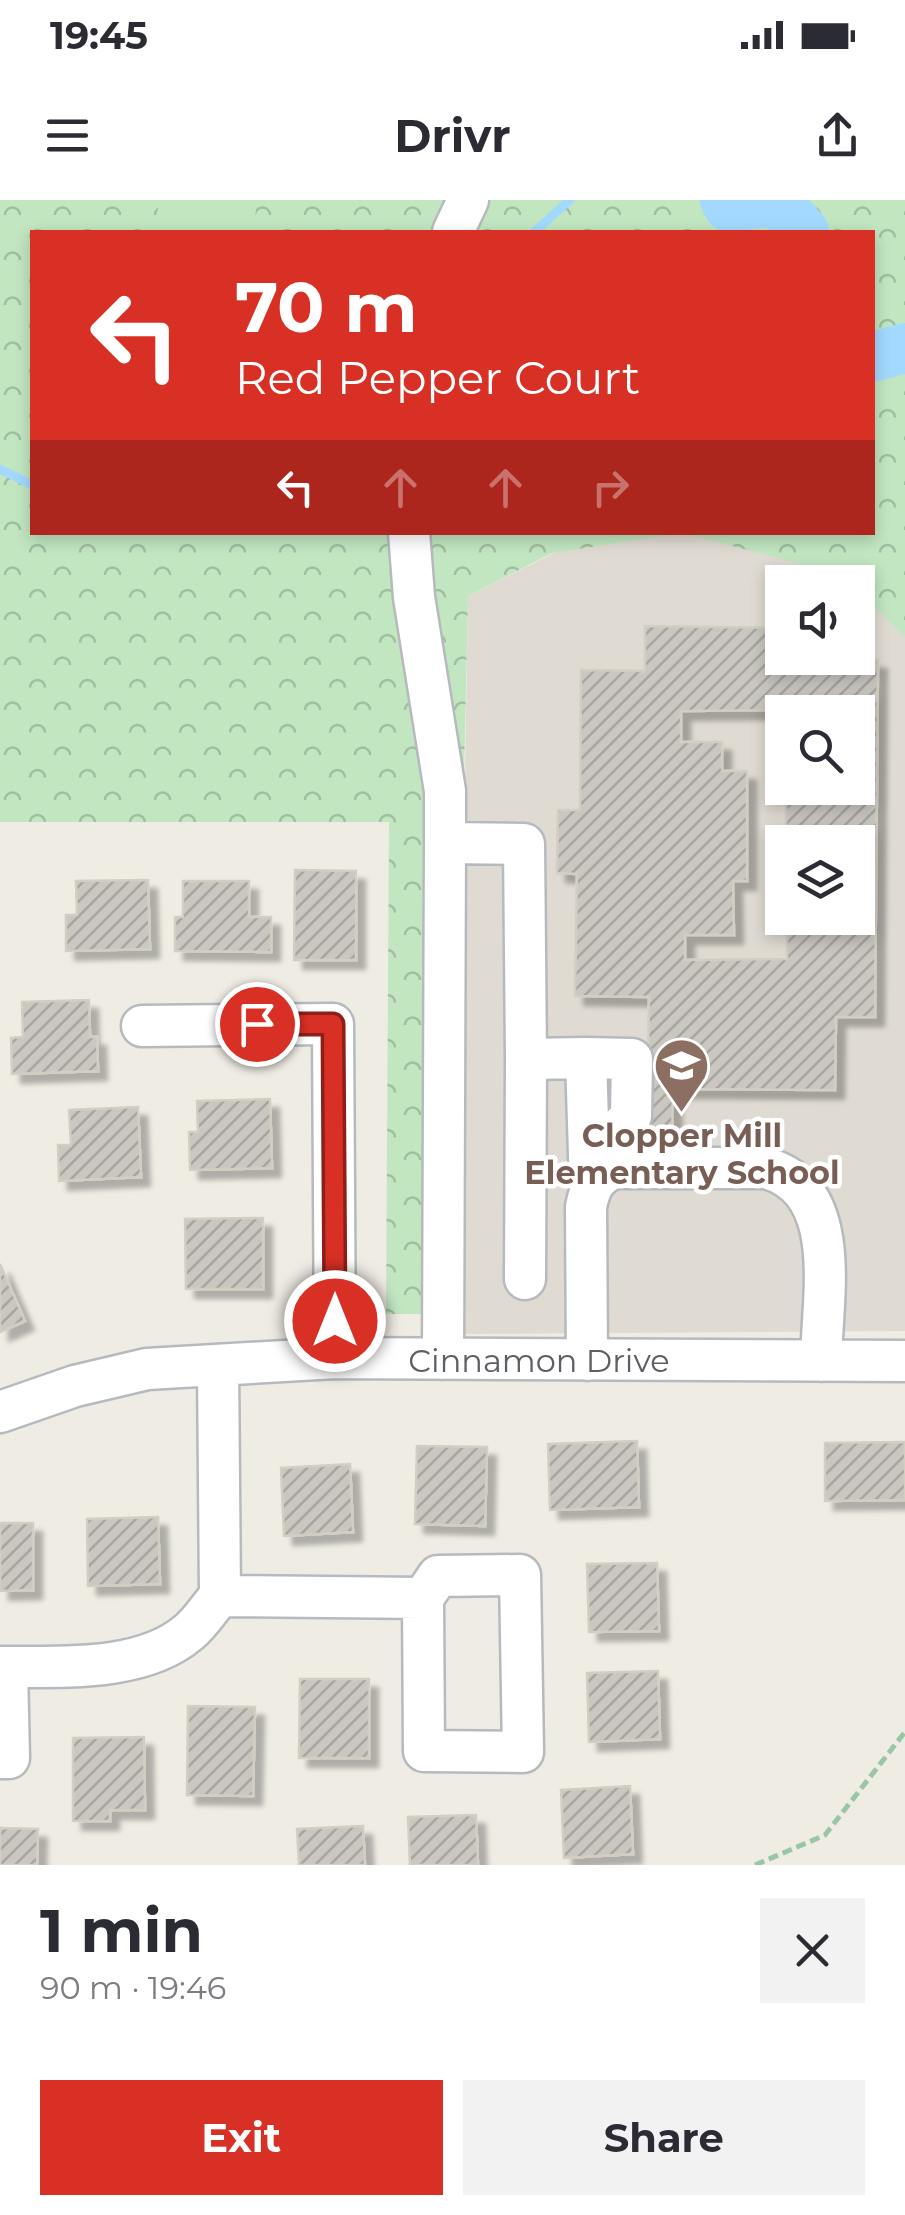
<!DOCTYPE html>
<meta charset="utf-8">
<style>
:root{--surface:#fff;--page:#f2f2f3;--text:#2b2b33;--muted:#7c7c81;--accent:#d93025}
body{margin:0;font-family:Montserrat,sans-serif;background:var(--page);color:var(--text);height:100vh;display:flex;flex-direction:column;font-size:38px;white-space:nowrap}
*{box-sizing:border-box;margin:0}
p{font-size:32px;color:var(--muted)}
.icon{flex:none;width:55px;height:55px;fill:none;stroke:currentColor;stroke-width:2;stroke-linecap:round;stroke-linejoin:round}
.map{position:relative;height:1665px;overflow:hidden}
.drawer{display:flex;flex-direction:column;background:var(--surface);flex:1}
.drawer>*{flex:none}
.guide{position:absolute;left:30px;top:30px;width:845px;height:305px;border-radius:0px;box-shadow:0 5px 15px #0003;background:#d93025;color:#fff;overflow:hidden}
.tools{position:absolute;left:765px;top:365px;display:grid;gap:20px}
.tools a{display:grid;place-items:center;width:110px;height:110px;border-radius:0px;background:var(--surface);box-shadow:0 5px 15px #0003;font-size:50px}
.pin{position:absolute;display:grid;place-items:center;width:85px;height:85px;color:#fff;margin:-42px;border:5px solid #fff;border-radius:50%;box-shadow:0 2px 10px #0007}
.me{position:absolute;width:110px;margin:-55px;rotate:0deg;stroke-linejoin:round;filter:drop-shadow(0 0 8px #0008)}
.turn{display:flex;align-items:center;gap:35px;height:210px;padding:0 40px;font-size:45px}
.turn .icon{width:130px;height:130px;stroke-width:2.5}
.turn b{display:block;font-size:70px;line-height:85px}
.lanes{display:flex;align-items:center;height:95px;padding:0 40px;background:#0003;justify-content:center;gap:50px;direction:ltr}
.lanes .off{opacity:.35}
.round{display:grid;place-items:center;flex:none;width:105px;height:105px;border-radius:0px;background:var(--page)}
.headline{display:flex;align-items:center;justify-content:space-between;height:170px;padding:0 40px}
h1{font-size:60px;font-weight:700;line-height:75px}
.primary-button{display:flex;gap:20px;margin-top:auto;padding:20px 40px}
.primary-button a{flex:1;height:115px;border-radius:0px;background:var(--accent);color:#fff;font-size:40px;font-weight:700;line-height:115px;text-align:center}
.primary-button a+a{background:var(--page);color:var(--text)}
.status{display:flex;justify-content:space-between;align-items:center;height:70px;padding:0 50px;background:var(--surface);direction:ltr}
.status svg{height:28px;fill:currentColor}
header{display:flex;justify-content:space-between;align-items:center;height:130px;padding:0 40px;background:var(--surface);font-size:45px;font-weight:700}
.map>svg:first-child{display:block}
.education{fill:#dfdbd2;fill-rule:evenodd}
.forest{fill:url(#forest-crowns);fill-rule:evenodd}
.pitch{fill:#c1e6c0}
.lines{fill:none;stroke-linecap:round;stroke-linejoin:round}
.stream{stroke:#a3d9ff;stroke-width:9}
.river{stroke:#a3d9ff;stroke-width:50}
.building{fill:url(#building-hatch);stroke:#d3cec2;stroke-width:2.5;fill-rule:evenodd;filter:url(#shadow)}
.minor-casing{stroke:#b6babe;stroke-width:45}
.path{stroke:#99c7a6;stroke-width:5;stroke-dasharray:10 5;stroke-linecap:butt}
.minor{stroke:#fff;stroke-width:40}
.route-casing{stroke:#8d1f18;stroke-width:25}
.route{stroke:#d93025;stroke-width:18}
.labels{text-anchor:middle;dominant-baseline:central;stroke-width:9;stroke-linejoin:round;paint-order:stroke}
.education-label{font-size:32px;font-weight:bold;fill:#785e54;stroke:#fff}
.street-label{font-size:32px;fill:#5c6065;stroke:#fff}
</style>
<div class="status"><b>19:45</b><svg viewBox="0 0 49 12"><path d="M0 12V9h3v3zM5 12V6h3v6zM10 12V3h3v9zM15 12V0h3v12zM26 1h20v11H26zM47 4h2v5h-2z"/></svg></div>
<header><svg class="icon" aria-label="menu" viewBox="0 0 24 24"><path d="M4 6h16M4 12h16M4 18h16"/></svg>Drivr<svg class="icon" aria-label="share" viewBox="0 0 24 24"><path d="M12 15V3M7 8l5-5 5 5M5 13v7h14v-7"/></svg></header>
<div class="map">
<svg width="905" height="1665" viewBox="0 0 905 1665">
<defs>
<pattern id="forest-crowns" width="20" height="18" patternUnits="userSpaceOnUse" patternTransform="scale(2.5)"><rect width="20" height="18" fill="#c1e6c0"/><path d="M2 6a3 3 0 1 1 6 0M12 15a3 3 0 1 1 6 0" fill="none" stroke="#a0bea0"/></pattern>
<pattern id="building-hatch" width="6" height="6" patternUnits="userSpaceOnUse" patternTransform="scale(2.5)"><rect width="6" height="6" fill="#cac7c1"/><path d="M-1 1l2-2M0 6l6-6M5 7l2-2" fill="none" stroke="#a7a5a0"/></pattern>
<filter id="shadow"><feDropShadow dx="9" dy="9" stdDeviation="2.5" flood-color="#0004"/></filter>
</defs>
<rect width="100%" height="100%" fill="#efece4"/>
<path class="education" d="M594 333H853L905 356V1131L456 1134 468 396ZM782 382H858V458H782ZM782 512H858V588H782ZM782 642H858V718H782Z"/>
<path class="forest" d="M0 0H905V437L858 390V382H850L841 374 682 333 552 353 468 396 452 1114H386L389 622H0ZM32 32H872V332H32Z"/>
<path class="pitch" d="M159 0 257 2 253 32H155Z"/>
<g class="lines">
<path class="stream" d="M534 32 570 0
M0 269 32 285"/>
<path class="river" d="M725 0 729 7 777 1 804 32
M872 157 905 148"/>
</g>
<path class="building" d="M645 426 782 428V458H858L860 428V459L878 460 875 817H836L835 890 673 889 672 945 647 944 649 797 575 796 577 674 557 673 558 610H580L581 470 645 471ZM786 510 858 512V588H786V642H858V718H787V759L685 760V735H734L733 681H747V571H722V542H681V511Z
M295 670 356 671V760H294Z
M148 680 150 749 66 751V715H77L76 681Z
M183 681H249V717H271V752L175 751V717H183Z
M89 800 90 837H97L98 871 12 874 11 838 23 837 22 802Z
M270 899 272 968 190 970 189 932H198L197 901Z
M138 907 141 977 59 981 58 945H71L69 910Z
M263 1018V1089H186L185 1019Z
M0 1064 25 1121 0 1132Z
M637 1241 639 1307 550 1310 548 1244Z
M905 1242V1300L825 1301V1243Z
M417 1246 487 1247 485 1326 415 1324Z
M350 1264 353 1332 284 1336 281 1268Z
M158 1317 160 1384 88 1386 87 1319Z
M0 1323H33V1390L0 1391Z
M657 1363 659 1431 589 1432 587 1364Z
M658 1471 660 1539 589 1542 587 1473Z
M300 1479H369V1558H299Z
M188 1506 255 1507 253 1596 187 1595Z
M144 1537 145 1610H110V1621H73V1538Z
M630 1586 633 1654 564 1658 561 1590Z
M476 1615 478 1665H410L408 1617Z
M363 1626 365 1665H299L297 1629Z
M0 1628 38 1629 37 1665H0Z"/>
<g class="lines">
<defs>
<path id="minor" d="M453 32 468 0
M409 332 414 397 445 591V643
M142 826 333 824 335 1158
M586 858 632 859 631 916 620 928 589 942
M525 1079 526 859
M443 1159 445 643 524 644 526 859 586 858 590 987
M587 1160 586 1007C590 987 594 978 613 968H766C845 990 822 1096 821 1161
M0 1212 75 1186 147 1169 335 1158 905 1161
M220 1396 423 1398 438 1376 520 1375 523 1552 424 1551 423 1398
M0 1467C59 1466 141 1473 189 1432 201 1422 210 1407 220 1396L218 1165
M0 1558H9L7 1467"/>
</defs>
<use href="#minor" class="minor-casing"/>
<path class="path" d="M755 1665 825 1635 905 1532"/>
<use href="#minor" class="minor"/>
</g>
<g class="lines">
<defs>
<path id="route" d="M257 824H333L335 1121"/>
</defs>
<use href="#route" class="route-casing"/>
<use href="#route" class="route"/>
</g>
<defs>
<symbol id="school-pin" viewBox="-11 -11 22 30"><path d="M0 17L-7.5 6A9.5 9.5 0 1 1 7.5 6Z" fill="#8d6e63" stroke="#fff"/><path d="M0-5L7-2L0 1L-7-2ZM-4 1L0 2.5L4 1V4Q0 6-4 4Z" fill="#fff"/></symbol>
</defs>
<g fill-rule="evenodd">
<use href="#school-pin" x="650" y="834" width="63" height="86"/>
</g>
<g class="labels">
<g class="education-label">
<text x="682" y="935">Clopper Mill<tspan x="682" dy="37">Elementary School</tspan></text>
</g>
<g class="street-label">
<text x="539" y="1160">Cinnamon Drive</text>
</g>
</g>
</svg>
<div class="tools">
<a><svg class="icon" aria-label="sound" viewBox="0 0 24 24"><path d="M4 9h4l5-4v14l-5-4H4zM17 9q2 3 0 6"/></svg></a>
<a><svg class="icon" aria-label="search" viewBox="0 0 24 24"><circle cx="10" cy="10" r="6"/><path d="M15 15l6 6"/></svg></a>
<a><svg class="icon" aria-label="layers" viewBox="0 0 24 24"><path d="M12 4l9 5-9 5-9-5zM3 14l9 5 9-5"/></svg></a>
</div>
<div class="pin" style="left:257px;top:824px;background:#d93025"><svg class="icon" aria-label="arrive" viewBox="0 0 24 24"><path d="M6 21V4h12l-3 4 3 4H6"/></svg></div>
<svg class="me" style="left:335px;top:1121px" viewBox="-20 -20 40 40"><circle r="17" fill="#d93025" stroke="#fff" stroke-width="3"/><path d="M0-11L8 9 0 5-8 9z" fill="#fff"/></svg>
<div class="guide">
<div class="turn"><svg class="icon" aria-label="left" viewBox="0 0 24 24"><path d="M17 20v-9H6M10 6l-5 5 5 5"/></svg><div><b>70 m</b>Red Pepper Court</div></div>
<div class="lanes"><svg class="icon" aria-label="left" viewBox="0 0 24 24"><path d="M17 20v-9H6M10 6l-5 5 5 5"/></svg><svg class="icon off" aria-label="ahead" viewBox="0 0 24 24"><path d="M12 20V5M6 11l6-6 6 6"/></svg><svg class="icon off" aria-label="ahead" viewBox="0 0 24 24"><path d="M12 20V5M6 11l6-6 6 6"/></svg><svg class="icon off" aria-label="right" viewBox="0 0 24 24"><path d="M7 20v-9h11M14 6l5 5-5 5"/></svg></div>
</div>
</div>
<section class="drawer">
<div class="headline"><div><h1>1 min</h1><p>90 m · 19:46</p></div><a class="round"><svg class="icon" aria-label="close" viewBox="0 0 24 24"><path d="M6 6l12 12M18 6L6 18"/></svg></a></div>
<div class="primary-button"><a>Exit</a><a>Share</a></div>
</section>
